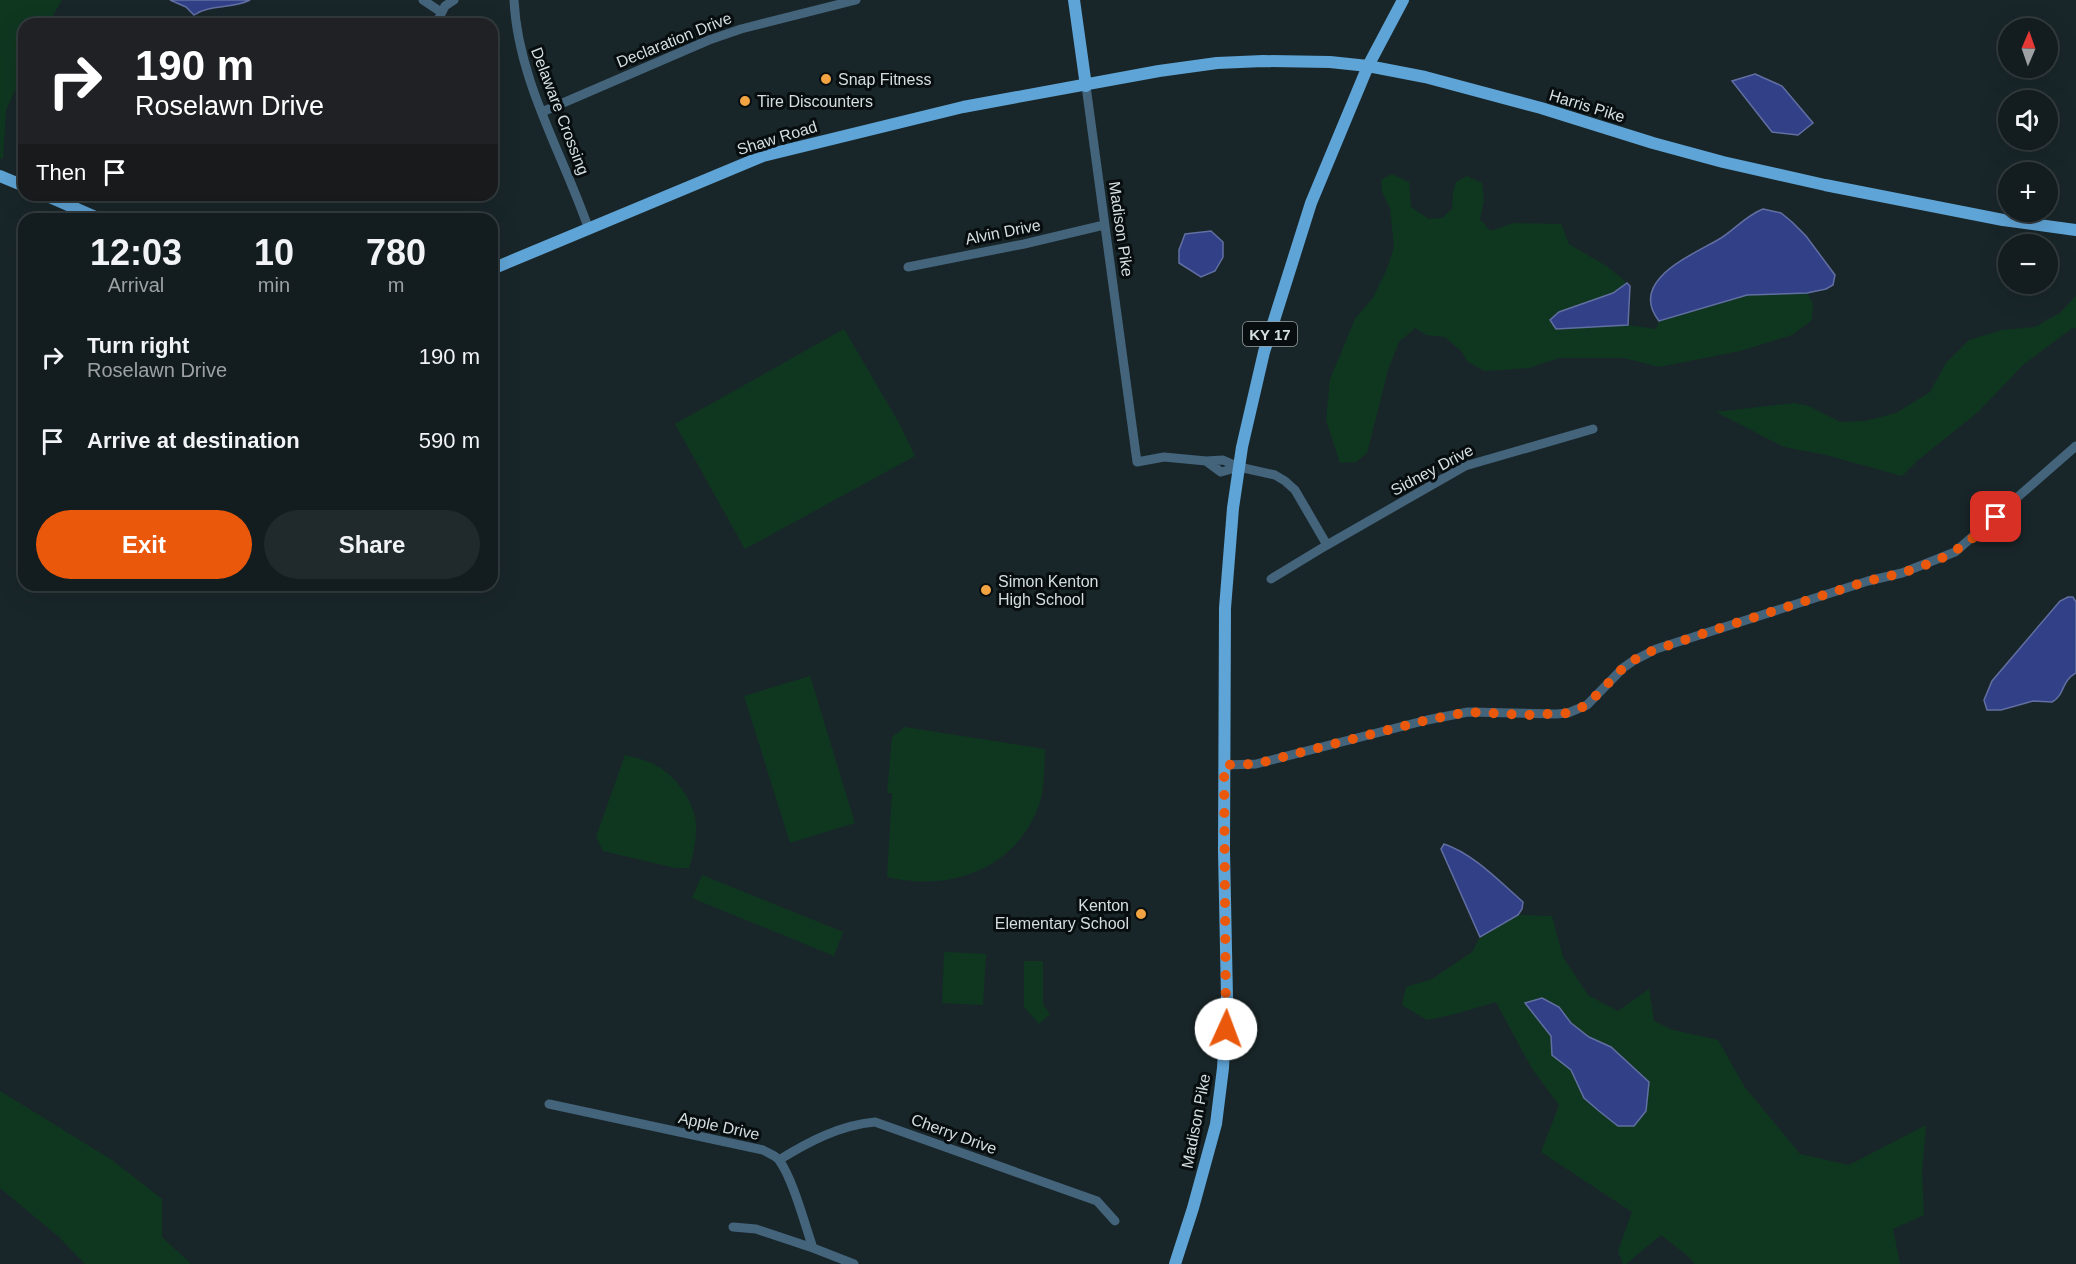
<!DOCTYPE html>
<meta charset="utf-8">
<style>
:root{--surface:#131c1f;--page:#20292c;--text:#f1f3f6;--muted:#9da1a4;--line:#323a3d;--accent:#ea580c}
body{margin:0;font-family:Arial,sans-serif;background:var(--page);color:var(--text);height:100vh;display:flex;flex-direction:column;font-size:22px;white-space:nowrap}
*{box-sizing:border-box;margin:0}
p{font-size:20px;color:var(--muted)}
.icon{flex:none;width:33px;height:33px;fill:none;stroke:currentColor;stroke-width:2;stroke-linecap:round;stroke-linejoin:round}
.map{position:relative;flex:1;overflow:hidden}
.side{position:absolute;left:18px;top:213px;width:480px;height:378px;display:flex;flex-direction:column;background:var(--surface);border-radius:18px;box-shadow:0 6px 24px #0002,0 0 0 2px var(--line)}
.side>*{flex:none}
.hud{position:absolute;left:18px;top:18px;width:480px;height:183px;border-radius:18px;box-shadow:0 6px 24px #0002,0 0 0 2px var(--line);background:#202124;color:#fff;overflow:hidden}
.needle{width:39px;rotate:2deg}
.buttons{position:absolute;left:1998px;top:18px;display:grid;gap:12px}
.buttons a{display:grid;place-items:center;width:60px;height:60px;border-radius:50%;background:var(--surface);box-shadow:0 6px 24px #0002,0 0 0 2px var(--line);font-size:30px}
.pin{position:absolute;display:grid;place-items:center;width:51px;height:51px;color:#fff;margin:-26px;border-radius:12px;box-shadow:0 3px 9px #0006}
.me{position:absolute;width:66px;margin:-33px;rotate:2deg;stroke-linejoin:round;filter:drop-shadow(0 0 4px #0008)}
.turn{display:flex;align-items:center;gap:21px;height:126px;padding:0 18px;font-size:27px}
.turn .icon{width:78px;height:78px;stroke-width:2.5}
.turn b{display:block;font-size:42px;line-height:51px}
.then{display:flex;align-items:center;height:57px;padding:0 18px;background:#0003;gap:12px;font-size:22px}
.eta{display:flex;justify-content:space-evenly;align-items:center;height:102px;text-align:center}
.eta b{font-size:36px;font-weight:800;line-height:42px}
.button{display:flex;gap:12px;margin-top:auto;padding:12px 18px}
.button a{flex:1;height:69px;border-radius:36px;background:var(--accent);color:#fff;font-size:24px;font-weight:800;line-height:69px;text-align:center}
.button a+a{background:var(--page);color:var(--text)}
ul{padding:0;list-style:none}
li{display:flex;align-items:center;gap:18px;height:84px;padding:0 18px}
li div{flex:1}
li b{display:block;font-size:22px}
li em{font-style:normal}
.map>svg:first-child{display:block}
.green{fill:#0f3720}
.water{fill:#314087;stroke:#626fa2;stroke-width:1.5}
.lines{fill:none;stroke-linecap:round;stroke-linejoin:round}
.minor{stroke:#44647c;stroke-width:9}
.major{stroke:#5fa4d6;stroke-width:12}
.route{stroke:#ea580c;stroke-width:10;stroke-dasharray:0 18}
.poi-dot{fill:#f3a442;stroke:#080e0f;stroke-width:2}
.labels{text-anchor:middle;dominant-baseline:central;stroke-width:6;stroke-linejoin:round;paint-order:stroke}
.shield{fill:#080e0f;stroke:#98a0a1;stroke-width:1.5}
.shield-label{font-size:15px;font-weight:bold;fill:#d5dee0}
.street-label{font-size:16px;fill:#d5dee0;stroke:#080e0f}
.poi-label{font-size:16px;fill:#d5dee0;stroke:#080e0f;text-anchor:start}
</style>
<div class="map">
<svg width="2076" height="1264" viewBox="0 0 2076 1264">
<rect width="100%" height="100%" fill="#192629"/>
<path class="green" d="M0 0H62L48 24H24V71L6 110 3 159 0 158Z
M1392 174 1409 182 1411 207 1429 219 1442 218 1452 209 1453 192 1456 182 1467 176 1482 183 1484 200 1480 219 1490 231 1514 223 1561 224 1569 244 1608 267 1627 283 1613 293 1559 312 1556 329 1628 325 1656 329 1659 321 1747 295 1807 293 1813 303 1812 320 1792 335 1740 351 1659 367 1624 358H1559L1529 368 1485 371 1468 362 1461 351 1445 337 1426 335 1415 328 1399 342 1388 370 1367 453 1356 462 1340 463 1326 420 1330 379 1355 319 1372 299 1387 269 1394 247 1390 208 1382 192 1381 180Z
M2076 296V328L2071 329 2023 365 1978 412 1917 461 1902 476 1826 455 1784 447 1716 412 1794 403 1809 406 1840 422 1865 421 1896 413 1930 392 1946 363 1969 340 2002 330 2035 327 2060 313Z
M844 329 899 423 915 456 745 549 675 424Z
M810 676 855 823 790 843 744 696Z
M905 727 1045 749C1044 767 1045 788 1039 805 1016 869 950 892 887 877L892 793H887L892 737Z
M625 755C636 758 647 760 657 766 674 775 691 798 695 817 698 833 694 853 689 868H675L603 851 596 837Z
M702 875 843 932 834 956 692 898Z
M1518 915 1552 916 1563 957 1588 995 1618 1011 1649 989 1654 1021 1673 1030 1718 1040 1744 1086 1800 1154 1849 1165 1926 1125 1922 1172 1924 1215 1893 1229 1900 1264H1694L1689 1257 1661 1235 1626 1264H1623L1618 1251 1632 1212 1541 1152 1559 1105 1532 1069 1496 1002 1455 1014 1427 1020 1402 1005 1406 987 1432 979 1472 952 1480 937Z
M944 952 986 954 983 1005 942 1003Z
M1024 961H1043V1004L1050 1014 1039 1024 1024 1007Z
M0 1091 112 1160 162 1199V1237L191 1264H85L59 1237 0 1188Z"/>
<path class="water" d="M170 0H250C233 9 210 4 194 15L186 7Z
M1755 74 1782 86 1813 123 1798 135 1772 132 1732 81Z
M1763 209 1781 213 1792 222 1806 236 1835 275 1833 285 1826 289 1807 293 1747 295 1659 321C1627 280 1693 255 1721 238 1735 229 1747 215 1763 209Z
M1211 231 1223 242V257L1215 271 1201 277 1179 263V250L1185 234Z
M1627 283 1630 286 1628 325 1556 329 1550 320 1559 312 1613 293Z
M2068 597H2073L2076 602V673C2060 682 2066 694 2052 702L2033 701 2001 710H1987L1984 700 1992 681 2060 601Z
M1444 844C1474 854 1500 882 1523 902L1522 909 1518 915 1480 937 1441 849Z
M1542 998 1559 1007 1571 1023 1589 1037 1611 1047 1649 1082 1646 1111 1634 1126H1618L1599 1111 1584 1098 1571 1070 1552 1055 1551 1036 1525 1003Z"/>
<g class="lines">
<path class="minor" d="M423 0 441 12
M514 0C518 81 563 154 589 230
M436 24 445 6 454 0
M1086 86 1137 462 1164 457 1206 461 1223 460 1239 467 1275 475 1285 481 1295 490 1327 545
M542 112 709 40 741 29 856 0
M908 267 1024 244 1104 225
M1206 461 1221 472 1239 467
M1271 579 1327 545 1465 466 1593 429
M1225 765 1256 764 1427 720 1468 712 1556 714 1568 713 1587 705 1623 668 1633 661 1656 649 1868 581 1902 573 1955 552 2076 446
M549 1104 763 1150C768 1153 775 1155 779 1160 793 1179 805 1225 813 1248L854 1264
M779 1160C808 1142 840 1125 875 1122L1097 1201 1115 1221
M733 1227 756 1229 813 1248"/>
<path class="major" d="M1074 0 1086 86
M0 176 24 186
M45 195 100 219
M492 269 763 156 963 107 1159 71 1217 63 1263 61 1330 62 1368 66 1425 77 1541 108 1653 143 1723 162 1825 185 2003 220 2076 230
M1175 1264 1193 1208 1216 1124 1223 1068 1227 998 1224 851 1225 608 1233 508 1242 447 1264 352 1311 203 1368 66 1403 0"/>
</g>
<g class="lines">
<path class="route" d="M1226 1029 1224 765 1256 764 1427 720 1468 712 1527 715 1569 713 1587 705 1623 668 1643 654 1708 632 1868 581 1902 573 1937 561 1966 544 1996 517"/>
</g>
<g class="poi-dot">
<circle cx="826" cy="79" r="6"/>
<circle cx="745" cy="101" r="6"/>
<circle cx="986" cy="590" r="6"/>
<circle cx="1141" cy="914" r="6"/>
</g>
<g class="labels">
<rect class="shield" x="1243" y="322" width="54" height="24" rx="4.5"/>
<g class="shield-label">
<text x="1270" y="334">KY 17</text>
</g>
<g class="street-label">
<text transform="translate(674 40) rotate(-22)">Declaration Drive</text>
<text transform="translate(1587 106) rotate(17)">Harris Pike</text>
<text transform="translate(560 111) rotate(69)">Delaware Crossing</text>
<text transform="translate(777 138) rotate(-17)">Shaw Road</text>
<text transform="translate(1121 229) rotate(82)">Madison Pike</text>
<text transform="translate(1003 232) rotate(-11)">Alvin Drive</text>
<text transform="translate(1432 470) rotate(-28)">Sidney Drive</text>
<text transform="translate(1196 1121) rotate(-79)">Madison Pike</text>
<text transform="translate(719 1126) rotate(12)">Apple Drive</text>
<text transform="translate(954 1134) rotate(20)">Cherry Drive</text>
</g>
<g class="poi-label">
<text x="838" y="79">Snap Fitness</text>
<text x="757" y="101">Tire Discounters</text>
<text x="998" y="581">Simon Kenton<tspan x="998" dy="18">High School</tspan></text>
<text x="1129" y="905" text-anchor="end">Kenton<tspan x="1129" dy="18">Elementary School</tspan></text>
</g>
</g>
</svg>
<div class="buttons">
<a><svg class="needle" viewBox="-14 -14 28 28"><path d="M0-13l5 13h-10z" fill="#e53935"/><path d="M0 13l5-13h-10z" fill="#9da1a4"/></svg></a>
<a><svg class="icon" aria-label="sound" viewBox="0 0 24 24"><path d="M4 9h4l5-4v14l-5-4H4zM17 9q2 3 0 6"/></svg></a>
<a>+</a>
<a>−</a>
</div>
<div class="pin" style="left:1996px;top:517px;background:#d93025"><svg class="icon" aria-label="arrive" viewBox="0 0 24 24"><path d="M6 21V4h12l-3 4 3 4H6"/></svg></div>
<svg class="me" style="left:1226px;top:1029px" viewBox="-20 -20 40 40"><circle r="19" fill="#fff"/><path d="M0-13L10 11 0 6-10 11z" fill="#ea580c"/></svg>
<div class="hud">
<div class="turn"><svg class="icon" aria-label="right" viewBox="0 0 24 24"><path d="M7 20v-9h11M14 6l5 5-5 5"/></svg><div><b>190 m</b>Roselawn Drive</div></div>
<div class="then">Then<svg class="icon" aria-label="arrive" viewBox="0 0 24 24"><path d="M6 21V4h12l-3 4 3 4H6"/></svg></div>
</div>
<section class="side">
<div class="eta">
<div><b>12:03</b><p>Arrival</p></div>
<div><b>10</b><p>min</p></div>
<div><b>780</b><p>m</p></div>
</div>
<ul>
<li><svg class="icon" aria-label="right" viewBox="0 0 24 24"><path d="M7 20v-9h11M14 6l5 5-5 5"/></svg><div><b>Turn right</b><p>Roselawn Drive</p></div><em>190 m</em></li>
<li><svg class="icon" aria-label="arrive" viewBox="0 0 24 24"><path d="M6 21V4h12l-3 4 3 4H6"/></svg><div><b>Arrive at destination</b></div><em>590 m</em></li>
</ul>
<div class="button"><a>Exit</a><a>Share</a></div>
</section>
</div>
